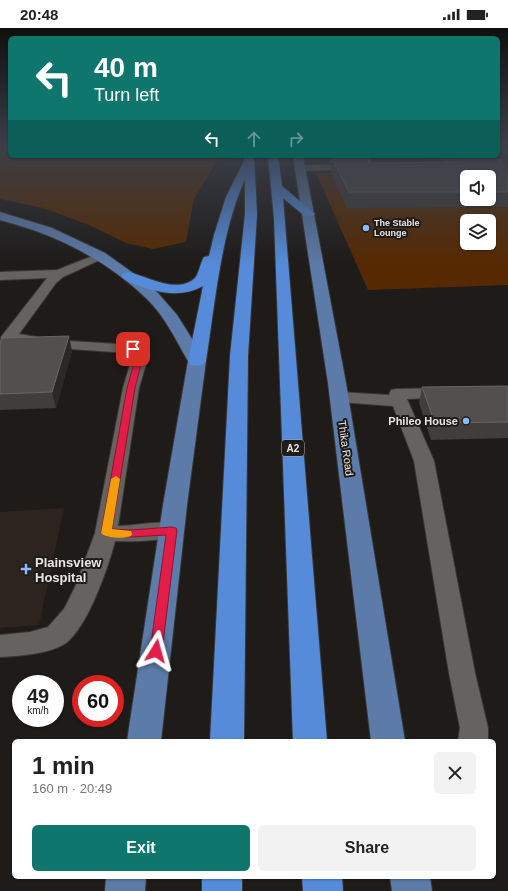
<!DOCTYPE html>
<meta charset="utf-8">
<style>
:root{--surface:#fff;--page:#f2f2f2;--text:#222;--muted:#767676;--accent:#0f766e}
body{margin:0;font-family:Helvetica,sans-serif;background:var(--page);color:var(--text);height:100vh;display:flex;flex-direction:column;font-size:15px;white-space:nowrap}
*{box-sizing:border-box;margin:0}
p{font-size:13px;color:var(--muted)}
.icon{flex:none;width:22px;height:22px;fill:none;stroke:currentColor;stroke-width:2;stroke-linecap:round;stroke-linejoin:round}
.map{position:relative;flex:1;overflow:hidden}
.panel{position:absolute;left:12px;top:711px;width:484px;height:140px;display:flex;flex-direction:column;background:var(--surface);border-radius:6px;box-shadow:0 1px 3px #0004}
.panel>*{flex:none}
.guide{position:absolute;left:8px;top:8px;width:492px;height:122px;border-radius:6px;box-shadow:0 1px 3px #0004;background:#0f766e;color:#fff;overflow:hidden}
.buttons{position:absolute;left:460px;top:142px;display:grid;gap:8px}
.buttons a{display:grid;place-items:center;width:36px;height:36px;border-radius:6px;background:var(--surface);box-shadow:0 1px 3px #0004;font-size:20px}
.speed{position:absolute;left:12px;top:647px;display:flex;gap:8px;font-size:20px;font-weight:700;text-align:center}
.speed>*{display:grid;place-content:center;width:52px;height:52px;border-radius:50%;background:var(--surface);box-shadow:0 1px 3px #0004;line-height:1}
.speed small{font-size:10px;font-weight:400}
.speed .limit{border:6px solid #d22;background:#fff;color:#111}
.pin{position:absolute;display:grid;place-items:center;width:34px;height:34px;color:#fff;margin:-17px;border-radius:8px;box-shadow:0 2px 6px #0006}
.me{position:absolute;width:44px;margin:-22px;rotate:8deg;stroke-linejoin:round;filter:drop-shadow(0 0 3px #0008)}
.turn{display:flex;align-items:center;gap:14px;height:84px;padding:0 20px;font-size:18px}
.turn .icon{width:52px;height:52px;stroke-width:2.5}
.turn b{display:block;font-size:28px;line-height:34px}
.lanes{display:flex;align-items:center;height:38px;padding:0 20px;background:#0003;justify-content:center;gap:20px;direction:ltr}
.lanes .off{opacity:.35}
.round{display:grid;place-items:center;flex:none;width:42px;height:42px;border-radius:6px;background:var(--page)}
.summary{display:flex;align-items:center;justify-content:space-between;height:68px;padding:0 20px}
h1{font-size:24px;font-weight:700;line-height:30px}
.primary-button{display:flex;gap:8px;margin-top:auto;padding:8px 20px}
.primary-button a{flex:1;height:46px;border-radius:6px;background:var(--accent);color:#fff;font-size:16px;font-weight:700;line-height:46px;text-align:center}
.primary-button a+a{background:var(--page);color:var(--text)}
.status{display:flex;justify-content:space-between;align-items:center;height:28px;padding:0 20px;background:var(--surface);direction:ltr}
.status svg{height:11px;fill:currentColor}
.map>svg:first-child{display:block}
.built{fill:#2d241f}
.green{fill:#562902;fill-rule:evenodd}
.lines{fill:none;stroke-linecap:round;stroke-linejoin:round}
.street-casing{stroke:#393736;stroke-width:2}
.primary-casing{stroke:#393736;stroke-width:2}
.highway-casing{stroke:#393736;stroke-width:2}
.street{fill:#66625f;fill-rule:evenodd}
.primary{fill:#5c7ba8;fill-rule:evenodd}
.highway{fill:#568bd9;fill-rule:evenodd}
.wall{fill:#403d3b;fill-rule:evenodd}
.shaded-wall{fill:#2b2826}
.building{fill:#524f4d;stroke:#696765}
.route{fill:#e11d48;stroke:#92132f}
.slow{fill:#f59e0b}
.poi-dot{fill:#8cb9fc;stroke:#1e1b19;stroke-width:1.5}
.labels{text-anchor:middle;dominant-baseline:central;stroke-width:4;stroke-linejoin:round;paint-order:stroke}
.far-poi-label{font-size:9px;font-weight:bold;fill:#e8e6e5;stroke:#1e1b19;text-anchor:start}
.shield{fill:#1e1b19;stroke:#aba9a8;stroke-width:1}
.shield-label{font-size:10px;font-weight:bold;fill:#e8e6e5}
.poi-label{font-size:11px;font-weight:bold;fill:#e8e6e5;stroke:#1e1b19;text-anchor:end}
.street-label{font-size:11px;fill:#e8e6e5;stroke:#1e1b19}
.near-poi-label{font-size:13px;font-weight:bold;fill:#e8e6e5;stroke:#1e1b19;text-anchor:start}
</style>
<div class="status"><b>20:48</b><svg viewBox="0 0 49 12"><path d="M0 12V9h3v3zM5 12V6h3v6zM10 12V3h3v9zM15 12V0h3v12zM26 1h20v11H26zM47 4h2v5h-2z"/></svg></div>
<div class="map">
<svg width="508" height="863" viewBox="0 0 508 863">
<rect width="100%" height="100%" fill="#1e1b19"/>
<path class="built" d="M64 480 39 597 0 600V484Z"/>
<path class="green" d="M0 117H10V128H220L194 171 186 214 153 221 126 215 89 197 43 180 0 171Z
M372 144 467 149V171L508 172V257L368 262 316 145ZM467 193H489V215H467Z"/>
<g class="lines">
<defs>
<path id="street" d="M358 136 362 139 361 141 301 143 297 140 301 137Z
M100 225 104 226 106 228 104 230 63 249 56 255 19 306 55 312 133 317 138 318 143 323 147 333 139 360 118 498C138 498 161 491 180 497L183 502 180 507C159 513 136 514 115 513 108 540 88 598 66 615 50 626 19 628 0 629V607L30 604 48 599 64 581 75 559 95 505 123 360 131 333 129 325 55 320 13 314 5 324 0 325 1 309 47 250 0 252V244L57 242Z
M446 360 452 361 454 365 452 369 407 371 434 433 475 645 488 700V713H458L460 700 449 645 414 433 393 378 339 374 333 373 331 369 333 365 339 364 389 367 391 362 397 361Z"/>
<path id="primary" d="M293 128H303L346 355 405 713H371L328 355Z
M0 184 52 200 105 225 133 245 157 264 177 287 206 333 187 477 161 713H127L163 477 188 333C176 312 164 287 146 270 117 242 80 220 44 206 29 200 14 196 0 192Z
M106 849H146L145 863H105Z
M390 849H430L432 863H392Z"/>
<path id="highway" d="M244 128H254L257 186 248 328 244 713H210L230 328 245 186V151C221 204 215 275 206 333L203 337 197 338 191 337 188 333 203 258C182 270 159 265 137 257 131 254 124 253 121 248L123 245 128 244C147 248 175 266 194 251 199 247 200 235 204 229L209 228 214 207 226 169 244 133Z
M268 128H278L282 158 315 186 313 188H305L283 170 327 713H293L274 190Z
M202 849H242V863H202Z
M302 849H342L343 863H303Z"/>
</defs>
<use href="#street" class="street-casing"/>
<use href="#primary" class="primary-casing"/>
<use href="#highway" class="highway-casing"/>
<use href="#street" class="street"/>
<use href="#primary" class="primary"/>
<use href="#highway" class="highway"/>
</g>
<path class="wall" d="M498 117H508V179L347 180 331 144 332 135H329V128H369L370 135 443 134 435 128H487L486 129H493L492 128H498ZM467 149H489V171H467Z
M0 315 72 323 56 380 0 382Z
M508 358V410L431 412 419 375 422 359Z"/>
<path class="shaded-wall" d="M69 308 72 323 56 380 52 364Z"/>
<path class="building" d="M498 117H508V126L498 118Z
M457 129H495L508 139V164H489V149H467V164H349L332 130H370V135L463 134Z
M69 308 52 364 0 366V315L2 310Z
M508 358V394L435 395 422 359Z"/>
<linearGradient id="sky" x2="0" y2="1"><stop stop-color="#100f0e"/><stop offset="0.49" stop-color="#3b3f49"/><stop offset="1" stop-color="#3b3f49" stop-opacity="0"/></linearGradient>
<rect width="508" height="237" fill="url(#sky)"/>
<path class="route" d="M130 319H135L142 326V332L135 360 112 501 131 502 172 499 176 500 177 502 162 623 161 626 156 628 152 626 150 623 166 507 131 509 106 508 103 507 101 505 127 360 135 332 134 327 129 321Z"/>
<path class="slow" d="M116 448 120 451 112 501 131 503 132 506 131 508C123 511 111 510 103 507L101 505 111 451Z"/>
<g class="poi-dot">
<circle cx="366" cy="200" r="4"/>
<circle cx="466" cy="393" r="4"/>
<path d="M24 535h4v4h4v4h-4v4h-4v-4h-4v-4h4z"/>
</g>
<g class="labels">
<g class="far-poi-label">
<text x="374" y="195">The Stable<tspan x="374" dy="10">Lounge</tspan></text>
</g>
<rect class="shield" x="282" y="412" width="22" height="16" rx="3"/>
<g class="shield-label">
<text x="293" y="420">A2</text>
</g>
<g class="poi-label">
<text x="458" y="393">Phileo House</text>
</g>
<g class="street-label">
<text transform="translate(346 420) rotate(82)">Thika Road</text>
</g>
<g class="near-poi-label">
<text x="35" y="534">Plainsview<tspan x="35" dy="15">Hospital</tspan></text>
</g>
</g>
</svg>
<div class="buttons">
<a><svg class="icon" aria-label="sound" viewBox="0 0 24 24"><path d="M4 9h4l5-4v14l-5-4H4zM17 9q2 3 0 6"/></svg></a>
<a><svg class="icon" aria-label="layers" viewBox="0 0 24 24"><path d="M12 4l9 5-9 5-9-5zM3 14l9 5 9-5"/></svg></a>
</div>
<div class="speed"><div>49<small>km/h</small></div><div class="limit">60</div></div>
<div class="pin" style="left:133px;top:321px;background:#d93025"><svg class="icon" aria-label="arrive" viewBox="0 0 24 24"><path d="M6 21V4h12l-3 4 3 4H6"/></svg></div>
<svg class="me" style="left:156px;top:623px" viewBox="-20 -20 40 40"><path d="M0-17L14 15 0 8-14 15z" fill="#e11d48" stroke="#fff" stroke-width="4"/></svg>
<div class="guide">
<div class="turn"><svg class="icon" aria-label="left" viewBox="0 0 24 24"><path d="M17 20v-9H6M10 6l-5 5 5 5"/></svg><div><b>40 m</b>Turn left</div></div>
<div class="lanes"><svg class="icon" aria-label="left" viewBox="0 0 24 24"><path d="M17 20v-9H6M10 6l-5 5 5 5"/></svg><svg class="icon off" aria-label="ahead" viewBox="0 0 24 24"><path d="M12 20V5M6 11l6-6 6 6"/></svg><svg class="icon off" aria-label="right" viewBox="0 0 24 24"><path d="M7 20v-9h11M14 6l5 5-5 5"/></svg></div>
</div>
<section class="panel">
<div class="summary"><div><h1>1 min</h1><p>160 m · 20:49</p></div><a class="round"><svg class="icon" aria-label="close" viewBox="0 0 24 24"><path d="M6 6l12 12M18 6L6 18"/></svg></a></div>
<div class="primary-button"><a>Exit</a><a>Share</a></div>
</section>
</div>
